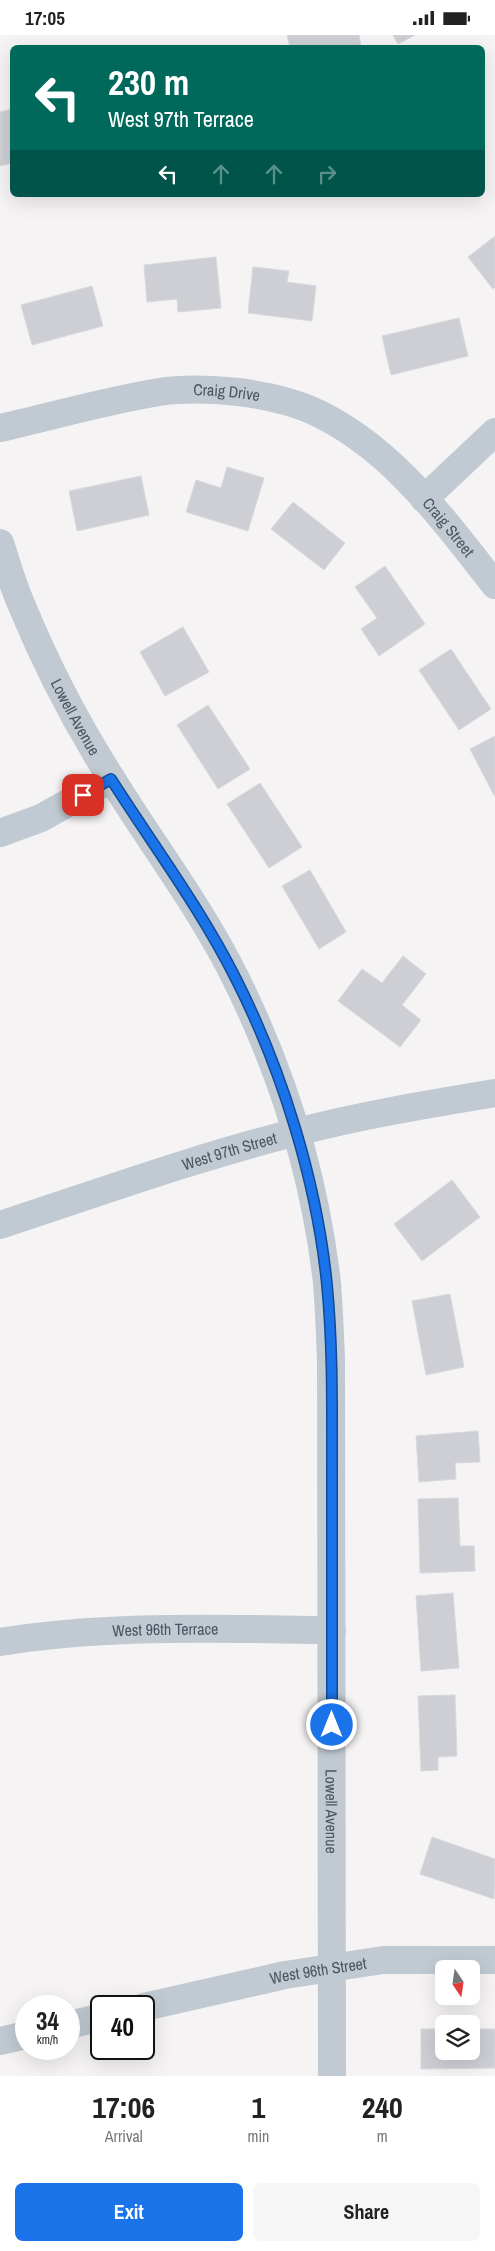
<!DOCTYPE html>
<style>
:root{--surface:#fff;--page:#f6f6f6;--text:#222;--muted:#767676;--accent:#1a73e8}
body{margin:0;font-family:"Archivo Narrow",sans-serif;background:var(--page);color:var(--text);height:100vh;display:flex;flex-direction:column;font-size:19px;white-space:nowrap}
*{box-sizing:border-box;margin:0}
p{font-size:16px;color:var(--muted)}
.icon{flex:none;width:28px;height:28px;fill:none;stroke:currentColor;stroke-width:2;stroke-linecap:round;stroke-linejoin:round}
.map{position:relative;height:2041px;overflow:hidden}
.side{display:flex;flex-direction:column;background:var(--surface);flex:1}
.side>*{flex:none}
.banner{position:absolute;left:10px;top:10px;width:475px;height:152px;border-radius:8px;box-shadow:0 5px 20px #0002;background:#00695c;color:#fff;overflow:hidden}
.needle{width:32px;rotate:167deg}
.buttons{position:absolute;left:435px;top:1925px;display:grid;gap:10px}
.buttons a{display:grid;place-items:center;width:45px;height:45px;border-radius:8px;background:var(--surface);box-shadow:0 5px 20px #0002;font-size:25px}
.speed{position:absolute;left:15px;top:1960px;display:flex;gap:10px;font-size:25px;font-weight:700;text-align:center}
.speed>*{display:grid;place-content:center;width:65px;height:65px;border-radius:50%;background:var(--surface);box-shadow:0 5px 20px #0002;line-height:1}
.speed small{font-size:12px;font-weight:400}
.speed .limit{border:2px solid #111;border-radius:8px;background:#fff;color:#111}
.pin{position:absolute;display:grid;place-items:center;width:42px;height:42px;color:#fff;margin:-21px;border-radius:10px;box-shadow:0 2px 8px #0006}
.me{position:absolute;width:55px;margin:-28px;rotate:0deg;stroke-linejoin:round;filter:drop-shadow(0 0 4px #0008)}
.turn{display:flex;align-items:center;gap:18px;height:105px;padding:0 15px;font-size:22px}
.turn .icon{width:65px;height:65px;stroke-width:2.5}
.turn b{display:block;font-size:35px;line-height:42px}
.lanes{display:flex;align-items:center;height:48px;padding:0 15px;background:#0003;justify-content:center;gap:25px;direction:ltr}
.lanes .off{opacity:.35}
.eta{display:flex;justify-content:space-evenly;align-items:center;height:85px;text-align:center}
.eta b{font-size:30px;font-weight:800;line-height:35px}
.button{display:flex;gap:10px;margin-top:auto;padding:10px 15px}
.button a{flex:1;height:58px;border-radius:8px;background:var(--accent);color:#fff;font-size:20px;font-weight:800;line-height:58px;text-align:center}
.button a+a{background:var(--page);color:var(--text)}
.status{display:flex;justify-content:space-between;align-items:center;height:35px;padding:0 25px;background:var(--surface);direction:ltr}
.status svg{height:14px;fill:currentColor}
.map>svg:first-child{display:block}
.building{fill:#cdcfd5;stroke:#d7d9de}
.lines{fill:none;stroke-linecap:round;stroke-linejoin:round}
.minor{stroke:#c1cad2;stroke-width:28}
.route-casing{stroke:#114b97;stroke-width:12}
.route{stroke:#1a73e8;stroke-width:9}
.labels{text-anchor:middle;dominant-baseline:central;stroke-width:4;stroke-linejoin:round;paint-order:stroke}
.street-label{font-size:16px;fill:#4a5661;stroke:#fff}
</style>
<div class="status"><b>17:05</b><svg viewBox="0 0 49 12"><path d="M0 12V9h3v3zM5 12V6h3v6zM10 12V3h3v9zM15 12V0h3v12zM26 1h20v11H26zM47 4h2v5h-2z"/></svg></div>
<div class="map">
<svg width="495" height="2041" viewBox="0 0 495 2041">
<rect width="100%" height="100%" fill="#f5f3f3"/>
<path class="building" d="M287 0H359L361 12H290Z
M393 0H415L398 9Z
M12 74V128L0 131V77Z
M495 201V252L493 254 468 222Z
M216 222 221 273 178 277 177 264 147 267 144 230Z
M253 232 289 236 287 247 316 251 312 286 248 278Z
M92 251 103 291 32 310 21 270Z
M459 283 468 321 391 340 382 301Z
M227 432 264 443 248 496 186 477 196 445 221 453Z
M141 441 149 480 77 496 69 456Z
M293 467 345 508 324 535 271 494Z
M385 531 425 589 379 621 361 594 377 583 355 552Z
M183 592 209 637 165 661 140 617Z
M451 614 491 674 459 695 419 635Z
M208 670 250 734 218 754 177 690Z
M495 701V762L470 714Z
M260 748 302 812 269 833 227 769Z
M310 835 346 897 319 914 282 851Z
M403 921 426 939 402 970 421 985 400 1012 338 966 362 934 382 948Z
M452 1145 480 1182 422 1226 394 1189Z
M450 1259 464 1332 426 1340 412 1266Z
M478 1396 480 1427 455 1428 456 1444 419 1447 416 1401Z
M458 1463 460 1511H474L475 1536 420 1538 418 1464Z
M453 1558 459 1633 421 1636 416 1561Z
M455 1660 457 1721 438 1722V1735L421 1736 418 1661Z
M432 1802 495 1824 494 1864 420 1839Z
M421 1994H444V2016H471V1994H495V2033L421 2034Z"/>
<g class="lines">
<g class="minor">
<path id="s1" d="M0 393C53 381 105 366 159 357 185 353 211 354 238 357 262 360 288 365 311 375 390 410 443 484 495 550"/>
<path d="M424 464 495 397"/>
<path id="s2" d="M0 508C7 529 13 551 22 571 47 632 78 691 113 746 154 812 202 875 236 944 283 1039 315 1143 327 1248 329 1273 330 1299 331 1324L332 2041"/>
<path d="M0 798 41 783 111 744"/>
<path id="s3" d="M0 1190C98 1158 197 1122 297 1097 362 1080 429 1069 495 1058"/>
<path id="s4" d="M0 1607C109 1589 222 1594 332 1595"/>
<path id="s5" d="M144 1972 285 1940 383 1925H495"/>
<path d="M69 1990 101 1982"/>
<path d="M0 2006 26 2000"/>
</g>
</g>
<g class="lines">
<defs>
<path id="route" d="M83 760 111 744C153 810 201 874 236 944 282 1035 317 1147 327 1250 333 1313 332 1376 332 1440 332 1523 332 1607 332 1690"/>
</defs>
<use href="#route" class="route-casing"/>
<use href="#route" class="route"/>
</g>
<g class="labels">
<g class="street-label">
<text stroke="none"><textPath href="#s1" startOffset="231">Craig Drive</textPath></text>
<text stroke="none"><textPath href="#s1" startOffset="500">Craig Street</textPath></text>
<text stroke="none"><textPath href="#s2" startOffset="190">Lowell Avenue</textPath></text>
<text stroke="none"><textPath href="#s3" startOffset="241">West 97th Street</textPath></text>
<text stroke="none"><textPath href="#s4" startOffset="166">West 96th Terrace</textPath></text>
<text stroke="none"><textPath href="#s2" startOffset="1345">Lowell Avenue</textPath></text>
<text stroke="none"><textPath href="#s5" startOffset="178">West 96th Street</textPath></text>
</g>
</g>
</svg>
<div class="buttons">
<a><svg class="needle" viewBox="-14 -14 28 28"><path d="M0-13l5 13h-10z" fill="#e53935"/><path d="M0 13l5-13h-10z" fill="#767676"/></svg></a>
<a><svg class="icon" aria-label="layers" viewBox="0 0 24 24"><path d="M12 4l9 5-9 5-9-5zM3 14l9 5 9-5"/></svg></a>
</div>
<div class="speed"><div>34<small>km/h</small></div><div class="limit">40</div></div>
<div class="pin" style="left:83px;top:760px;background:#d93025"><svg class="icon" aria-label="arrive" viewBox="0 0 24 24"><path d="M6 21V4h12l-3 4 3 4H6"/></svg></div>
<svg class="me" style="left:332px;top:1690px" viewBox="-20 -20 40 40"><circle r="17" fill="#1a73e8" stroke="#fff" stroke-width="3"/><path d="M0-11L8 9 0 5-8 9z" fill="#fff"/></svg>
<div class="banner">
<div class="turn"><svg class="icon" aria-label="left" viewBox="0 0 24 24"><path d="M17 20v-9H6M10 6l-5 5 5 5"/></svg><div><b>230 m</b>West 97th Terrace</div></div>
<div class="lanes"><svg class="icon" aria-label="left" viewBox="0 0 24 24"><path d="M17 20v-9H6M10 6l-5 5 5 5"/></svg><svg class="icon off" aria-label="ahead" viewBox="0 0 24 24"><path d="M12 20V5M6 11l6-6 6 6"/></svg><svg class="icon off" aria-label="ahead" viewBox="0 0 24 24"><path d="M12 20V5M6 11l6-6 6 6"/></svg><svg class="icon off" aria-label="right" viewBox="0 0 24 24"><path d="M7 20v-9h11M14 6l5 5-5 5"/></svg></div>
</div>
</div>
<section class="side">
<div class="eta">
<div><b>17:06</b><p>Arrival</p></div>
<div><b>1</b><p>min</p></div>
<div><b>240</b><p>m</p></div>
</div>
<div class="button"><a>Exit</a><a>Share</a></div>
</section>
